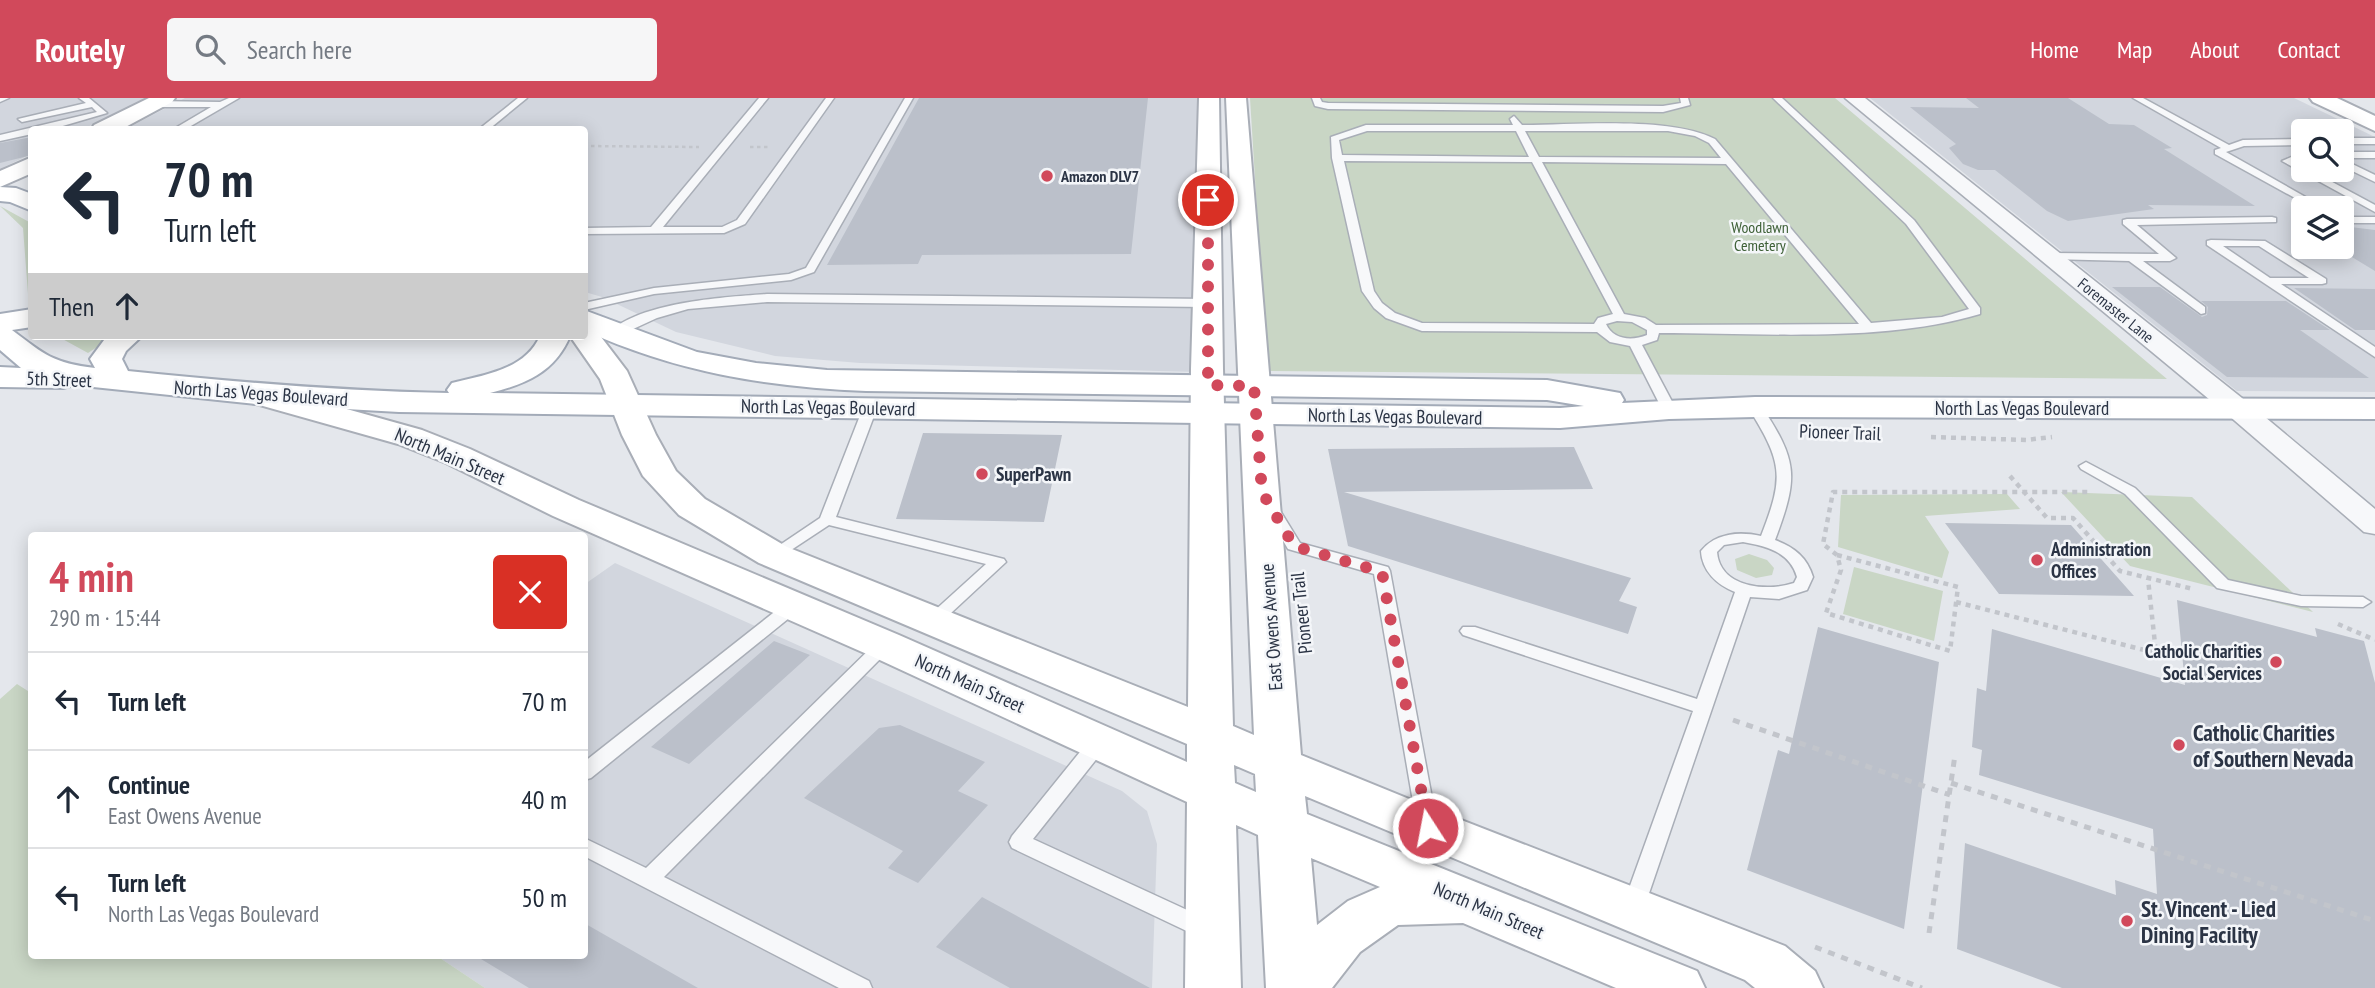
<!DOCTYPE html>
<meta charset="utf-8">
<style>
:root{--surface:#fff;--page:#f6f6f7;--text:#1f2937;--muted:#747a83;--line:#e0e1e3;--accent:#d1495b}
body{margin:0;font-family:"PT Sans Narrow",sans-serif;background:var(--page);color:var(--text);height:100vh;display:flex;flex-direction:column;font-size:26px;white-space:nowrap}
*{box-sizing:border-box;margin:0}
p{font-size:23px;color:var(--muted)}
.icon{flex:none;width:38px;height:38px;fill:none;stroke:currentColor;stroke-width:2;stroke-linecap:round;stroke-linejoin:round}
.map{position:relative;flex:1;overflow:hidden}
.side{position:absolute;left:28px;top:434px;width:560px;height:427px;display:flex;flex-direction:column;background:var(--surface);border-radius:7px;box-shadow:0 4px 18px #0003}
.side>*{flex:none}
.top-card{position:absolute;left:28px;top:28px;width:560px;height:214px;border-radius:7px;box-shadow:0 4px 18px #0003;background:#fff;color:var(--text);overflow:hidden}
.tools{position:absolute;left:2291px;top:21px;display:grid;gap:14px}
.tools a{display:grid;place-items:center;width:63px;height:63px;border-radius:7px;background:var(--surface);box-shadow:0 4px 18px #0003;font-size:35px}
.pin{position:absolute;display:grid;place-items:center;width:60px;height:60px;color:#fff;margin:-30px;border:4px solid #fff;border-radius:50%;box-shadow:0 2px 7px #0007}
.me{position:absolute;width:77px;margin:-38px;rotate:349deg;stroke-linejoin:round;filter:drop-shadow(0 0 5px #0008)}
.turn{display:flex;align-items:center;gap:24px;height:147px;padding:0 21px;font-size:32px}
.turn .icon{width:91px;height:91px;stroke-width:2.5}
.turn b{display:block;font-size:49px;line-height:60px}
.then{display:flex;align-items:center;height:66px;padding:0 21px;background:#0003;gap:14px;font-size:26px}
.round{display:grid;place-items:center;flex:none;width:74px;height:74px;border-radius:7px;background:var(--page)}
.summary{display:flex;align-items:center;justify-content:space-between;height:119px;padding:0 21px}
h1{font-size:42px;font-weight:600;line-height:52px;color:var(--accent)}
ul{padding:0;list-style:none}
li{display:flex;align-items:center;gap:21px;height:98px;padding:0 21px;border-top:2px solid var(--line)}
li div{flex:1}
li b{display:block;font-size:26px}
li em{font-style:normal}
header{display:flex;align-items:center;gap:42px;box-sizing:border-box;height:98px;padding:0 35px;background:var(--accent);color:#fff}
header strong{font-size:33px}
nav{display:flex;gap:38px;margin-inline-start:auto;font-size:24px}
.search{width:490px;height:63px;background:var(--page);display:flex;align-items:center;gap:18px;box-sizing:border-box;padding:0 24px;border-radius:7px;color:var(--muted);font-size:26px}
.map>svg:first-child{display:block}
.built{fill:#d2d6de;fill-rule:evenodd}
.green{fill:#c9d6c5}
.building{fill:#bbc0ca}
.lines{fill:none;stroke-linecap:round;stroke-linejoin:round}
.lane-casing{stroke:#a9aeb7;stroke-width:3}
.street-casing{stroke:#a9aeb7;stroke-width:3}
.secondary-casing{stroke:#a9aeb7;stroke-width:4}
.primary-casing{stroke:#a3abb8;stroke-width:4}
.path-far2{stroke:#c2c5cb;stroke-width:2.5;stroke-dasharray:3.5 3.5;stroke-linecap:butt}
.path-far1{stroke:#c2c5cb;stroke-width:4.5;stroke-dasharray:5 5;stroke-linecap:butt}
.path{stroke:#c2c5cb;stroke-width:5;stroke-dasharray:7 7;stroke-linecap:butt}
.lane{fill:#f7f8fa;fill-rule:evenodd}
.street{fill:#f7f8fa;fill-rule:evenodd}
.secondary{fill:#fff;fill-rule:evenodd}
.primary{fill:#fff;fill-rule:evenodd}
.route{stroke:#d1495b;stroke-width:12;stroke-dasharray:0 21.6}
.poi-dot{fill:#d1495b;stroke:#f4f6f9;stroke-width:2.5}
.labels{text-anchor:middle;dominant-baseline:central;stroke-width:5;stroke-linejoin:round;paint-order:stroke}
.far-poi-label{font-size:16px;font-weight:bold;fill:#2b3445;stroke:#f4f6f9;text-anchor:start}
.far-park-label{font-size:16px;fill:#3f6138;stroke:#f4f6f9}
.far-street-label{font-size:16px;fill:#2b3445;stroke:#f4f6f9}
.street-label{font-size:19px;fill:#2b3445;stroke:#f4f6f9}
.poi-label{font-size:19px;font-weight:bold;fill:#2b3445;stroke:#f4f6f9;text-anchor:start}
.near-poi-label{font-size:23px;font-weight:bold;fill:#2b3445;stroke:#f4f6f9;text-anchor:start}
</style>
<header>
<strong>Routely</strong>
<div class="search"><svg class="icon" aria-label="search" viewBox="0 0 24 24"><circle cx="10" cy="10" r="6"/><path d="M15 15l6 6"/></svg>Search here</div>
<nav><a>Home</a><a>Map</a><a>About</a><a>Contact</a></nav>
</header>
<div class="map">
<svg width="2375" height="890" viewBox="0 0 2375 890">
<rect width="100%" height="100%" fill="#e4e7ec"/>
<path class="built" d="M0 0H149L83 31 32 32 31 56 0 71Z
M185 0H1200L1197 274 860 265 775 258 676 234 602 199 585 194 584 32H124Z
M1870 0H2294L2375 39V294L2237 293ZM2303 33H2342V72H2303ZM2303 110H2342V149H2303Z
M615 465 1122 693 1147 713 1157 746 1152 890H485L437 858H584L585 486Z"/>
<path class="green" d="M1250 0H1835L2167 281 1267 273Z
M0 108 31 125V208L29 209 23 130Z
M57 238H114L88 255Z
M2061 394 2192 399 2313 514 2130 468Z
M2007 396 2020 411 1925 418 1949 454 1942 480 1838 449 1841 397Z
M1749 456 1767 462 1774 470 1772 477 1756 480 1737 472 1735 461Z
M1854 469 1943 493 1934 543 1843 516Z
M17 586 31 595 32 858H437L485 890H0V601Z"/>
<path class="building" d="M919 0H1148L1131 156 922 157 918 166 827 167Z
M1966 0H2068L2109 26 2134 27 2172 50 2164 51 2255 108 2148 107 2154 111 2068 123 2047 113 1995 72H1978L1963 66 1949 50 1956 46 1910 9 1979 10Z
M32 39V57L0 65V45Z
M2342 128 2375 132V173L2342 153Z
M2112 189H2160L2202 219 2207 217 2208 209 2201 203H2286L2330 232H2300L2369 280 2227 279Z
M2294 190 2375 191V232H2355Z
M923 335 1062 337 1044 424 896 421Z
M1574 349 1593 391 1344 394 1631 480 1619 503 1637 509 1628 536 1348 448 1328 351Z
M1945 425 2071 427 2134 498 1999 496Z
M2177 502 2317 539 2315 530 2364 543 2375 585V890H2062L1957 851 1965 745 2116 797 2115 782 2157 796 2153 731 1979 677 1982 652 1972 649 1977 590 1986 593 1992 531 2185 587Z
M1818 529 1939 564 1904 831 1747 772 1778 652 1789 656Z
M774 543 810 557 689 666 651 649Z
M900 627 985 664 958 693 988 707 918 785 888 770 903 753 804 700 879 630Z
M982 799 1150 890H1010L936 849Z
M584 825 698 890H529L476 858H584Z"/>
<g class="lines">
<defs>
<path id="lane" d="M0 0H9L0 4Z
M79 0H89L107 15 49 32H32V36L0 43V37L97 14 92 9 22 24 18 21 86 5Z
M229 0H239L184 32H172L211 9H153L149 6 153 3 220 4Z
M518 0H527L488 32H478Z
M759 0H768L663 129H722L737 122 826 0H834L745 126 724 135 584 136V130L651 129Z
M905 0H913L814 174 791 182 654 196 584 212V205L654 190 789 176 806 170Z
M1312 0H1320L1322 4 1328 5 1663 8 1681 5 1680 0H1688L1690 7 1663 14 1328 11 1315 8Z
M1773 0H1782L1914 122 1980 210V216C1883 245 1761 235 1659 235L1657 242 1642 247 1676 311 1669 315 1662 311 1630 248 1610 244 1597 234 1422 233 1386 220 1374 210 1362 193 1332 60 1331 39 1366 27H1513L1510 21 1514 18 1522 27C1576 27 1669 18 1715 41L1871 225 1942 219 1969 211 1906 126ZM1367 33H1516L1529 59 1342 57 1339 42ZM1525 33H1668L1695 38 1709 45 1721 60 1539 59ZM1344 63 1532 64 1613 216 1598 220 1594 226 1422 225 1395 215 1382 205 1374 193ZM1542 64 1726 66 1859 226 1656 227 1645 220 1624 216ZM1617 223 1632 224 1647 232V237C1632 243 1613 242 1606 226Z
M2133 0H2143L2229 47 2243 42 2303 41V47L2244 48 2226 54 2325 110H2313L2215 56V52L2221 50Z
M2342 40H2375V46H2342Z
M2303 54V60L2295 63 2303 68V72H2310L2375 107V114L2282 63Z
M2342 54H2375V60H2342Z
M2342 61 2375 77V84L2342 68Z
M2272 119 2276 120V124L2137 127 2176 160 2170 163H2143L2205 209V215L2201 216 2129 163 2049 161 2043 158 2049 155 2159 156 2123 126V122L2127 121Z
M2342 119H2375V125H2342Z
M2211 142 2265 143 2326 181V185L2322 186H2281L2375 249V259L2207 147V143ZM2223 148H2259L2309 180H2270Z
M767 196 1207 201 1213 205 1207 209 767 204 688 211 657 220 618 238H610L608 235C641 204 723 199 767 196Z
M1755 305 1760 306C1798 363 1799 378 1775 442 1794 449 1807 459 1813 479L1807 492 1779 501 1750 499 1644 810 1641 816 1633 819 1625 816 1622 810 1693 613 1463 537 1460 533 1463 529H1475L1697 601 1735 494C1717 487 1702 473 1701 453 1715 435 1739 433 1761 438 1785 377 1782 364 1748 309ZM1743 444C1766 448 1790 454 1797 479L1794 485C1767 494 1720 490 1717 454L1724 447Z
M870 306 877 310 836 419 1004 461 1006 464 937 528 931 530 922 524 986 466 829 427 779 460H767L765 457 820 420 863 310Z
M2086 364 2135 390 2228 482 2301 498 2363 499 2371 504 2363 509 2301 508 2217 490 2125 396 2081 371 2079 368Z
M1271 404 1276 406 1300 445 1388 469 1390 473 1437 727 1434 733 1427 735 1420 733 1417 727 1374 476 1288 451 1263 409Z
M793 503 799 504 801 508 799 512 591 680 584 682V664L787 504Z
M884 541 890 543 893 547 890 551 664 779 869 883 872 890H839L584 758V740L646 770 878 543Z
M1099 637 1106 639 1108 644 1106 649 1033 741 1211 823 1214 830 1211 837 1203 839 1195 837 1012 750 1009 744 1012 738 1092 639Z"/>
<path id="street" d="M1845 0H1865L2247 304 2375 411V436L2364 434 2227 316Z"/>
<path id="secondary" d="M149 0H175L172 4 120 32H91L94 27Z
M1199 0H1219L1223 271 1233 628 1254 637 1226 0H1246L1301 657 1446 716 1785 848 1815 873 1823 890H1755L1745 882 1305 698 1307 716 1697 873 1705 890H1616L1463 825 1398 827 1360 854 1332 890H1266L1258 737 1236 727 1241 890H1185L1187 704 869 557 553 418 446 365 398 346 245 303 241 296 245 289 257 286 422 332 470 351 579 402 899 537 1187 664V646L759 465 679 417 643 378 622 337 600 281 570 238H584V228L595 231 627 273 656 337 676 373 705 401 787 449 1188 609 1191 271ZM1234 667 1255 676 1256 694 1235 685ZM1311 760 1380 789 1348 803 1317 827Z
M2310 0H2337L2375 18V33L2313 4Z
M32 59V75L0 89V73Z"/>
<path id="primary" d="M0 89 16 90 32 96V113L10 104 0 103Z
M32 211V229L12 232C45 257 53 265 95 270L90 261 107 238H142L126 253 122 261 128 273C235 284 341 293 449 295L447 292 452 285C484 277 525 272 540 238H570C555 274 526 286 490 295L1560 310 1584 308 1547 302 866 293C767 289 675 274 584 232V212L697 254 756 265 827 272 1547 282 1620 295 1624 302 1622 305 1755 299 2375 301V321L1755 319 1669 321 1560 330 399 314 257 306 74 287 63 290 0 289V269L21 270 0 252V216Z"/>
</defs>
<use href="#lane" class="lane-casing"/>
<use href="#street" class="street-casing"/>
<use href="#secondary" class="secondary-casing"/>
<use href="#primary" class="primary-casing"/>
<path class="path-far2" d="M584 48 699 49
M750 49H769"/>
<path class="path-far1" d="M1931 339 2026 342 2052 339
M2010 378 2047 420H2073L2120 473 2193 491
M1837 457 1958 489 1950 553 1826 515 1841 472Z
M1837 457 1823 446 1833 394H2088
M1956 504 2156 555 2148 481
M2338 526 2375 542"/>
<path class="path" d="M1733 622 1950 697
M1951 685 2375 823
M1929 835 1955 657
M1815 849 1922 890"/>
<use href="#lane" class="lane"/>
<use href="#street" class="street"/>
<use href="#secondary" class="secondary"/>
<use href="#primary" class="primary"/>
</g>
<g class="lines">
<path class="route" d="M1208 102V287L1254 288 1262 394 1294 448 1382 474 1428 730"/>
</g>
<g class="poi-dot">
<circle cx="1047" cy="78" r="7"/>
<circle cx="982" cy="376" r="7"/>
<circle cx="2037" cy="462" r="7"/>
<circle cx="2276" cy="564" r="7"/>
<circle cx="2179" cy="647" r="7"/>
<circle cx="2127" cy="823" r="7"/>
</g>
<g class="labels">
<g class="far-poi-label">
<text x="1061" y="78">Amazon DLV7</text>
</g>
<g class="far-park-label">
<text x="1760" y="129">Woodlawn<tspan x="1760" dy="18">Cemetery</tspan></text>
</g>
<g class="far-street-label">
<text transform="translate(2116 212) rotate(39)">Foremaster Lane</text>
</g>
<g class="street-label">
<text transform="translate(59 281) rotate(2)">5th Street</text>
<text transform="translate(261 295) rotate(4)">North Las Vegas Boulevard</text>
<text transform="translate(828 309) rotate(1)">North Las Vegas Boulevard</text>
<text x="2022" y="310">North Las Vegas Boulevard</text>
<text transform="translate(1395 318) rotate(1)">North Las Vegas Boulevard</text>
<text transform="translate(1840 334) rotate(2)">Pioneer Trail</text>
<text transform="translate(450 358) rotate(23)">North Main Street</text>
<text transform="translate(1301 515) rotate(-96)">Pioneer Trail</text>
<text transform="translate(1271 529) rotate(-94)">East Owens Avenue</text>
<text transform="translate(970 585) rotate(24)">North Main Street</text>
<text transform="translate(1489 812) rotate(23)">North Main Street</text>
</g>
<g class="poi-label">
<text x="996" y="376">SuperPawn</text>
<text x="2051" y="451">Administration<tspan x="2051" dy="22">Offices</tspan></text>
<text x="2262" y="553" text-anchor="end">Catholic Charities<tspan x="2262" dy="22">Social Services</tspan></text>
</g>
<g class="near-poi-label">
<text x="2193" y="634">Catholic Charities<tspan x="2193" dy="26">of Southern Nevada</tspan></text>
<text x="2141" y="810">St. Vincent - Lied<tspan x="2141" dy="26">Dining Facility</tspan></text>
</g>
</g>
</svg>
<div class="tools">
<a><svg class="icon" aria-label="search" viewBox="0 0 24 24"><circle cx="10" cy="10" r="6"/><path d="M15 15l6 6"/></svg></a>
<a><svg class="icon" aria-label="layers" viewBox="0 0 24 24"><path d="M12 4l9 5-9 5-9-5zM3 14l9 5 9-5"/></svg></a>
</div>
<div class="pin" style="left:1208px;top:102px;background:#d93025"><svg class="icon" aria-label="arrive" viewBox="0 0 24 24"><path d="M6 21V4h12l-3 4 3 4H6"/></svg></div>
<svg class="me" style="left:1428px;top:730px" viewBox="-20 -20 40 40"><circle r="17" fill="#d1495b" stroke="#fff" stroke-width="3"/><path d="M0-11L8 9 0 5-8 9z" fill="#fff"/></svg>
<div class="top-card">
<div class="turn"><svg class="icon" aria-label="left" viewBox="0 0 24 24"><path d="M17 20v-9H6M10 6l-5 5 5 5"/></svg><div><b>70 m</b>Turn left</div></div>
<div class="then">Then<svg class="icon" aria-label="ahead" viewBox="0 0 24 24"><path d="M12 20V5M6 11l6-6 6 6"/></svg></div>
</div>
<section class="side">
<div class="summary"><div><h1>4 min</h1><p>290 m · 15:44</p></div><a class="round" style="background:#d93025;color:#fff"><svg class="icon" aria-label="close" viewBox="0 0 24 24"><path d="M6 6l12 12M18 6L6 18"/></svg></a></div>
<ul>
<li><svg class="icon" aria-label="left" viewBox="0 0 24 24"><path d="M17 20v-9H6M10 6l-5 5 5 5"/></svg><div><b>Turn left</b></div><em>70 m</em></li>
<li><svg class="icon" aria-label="ahead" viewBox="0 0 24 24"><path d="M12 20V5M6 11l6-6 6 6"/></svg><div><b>Continue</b><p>East Owens Avenue</p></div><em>40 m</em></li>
<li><svg class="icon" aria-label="left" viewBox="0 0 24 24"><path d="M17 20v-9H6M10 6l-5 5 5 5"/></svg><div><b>Turn left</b><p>North Las Vegas Boulevard</p></div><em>50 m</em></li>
</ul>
</section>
</div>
